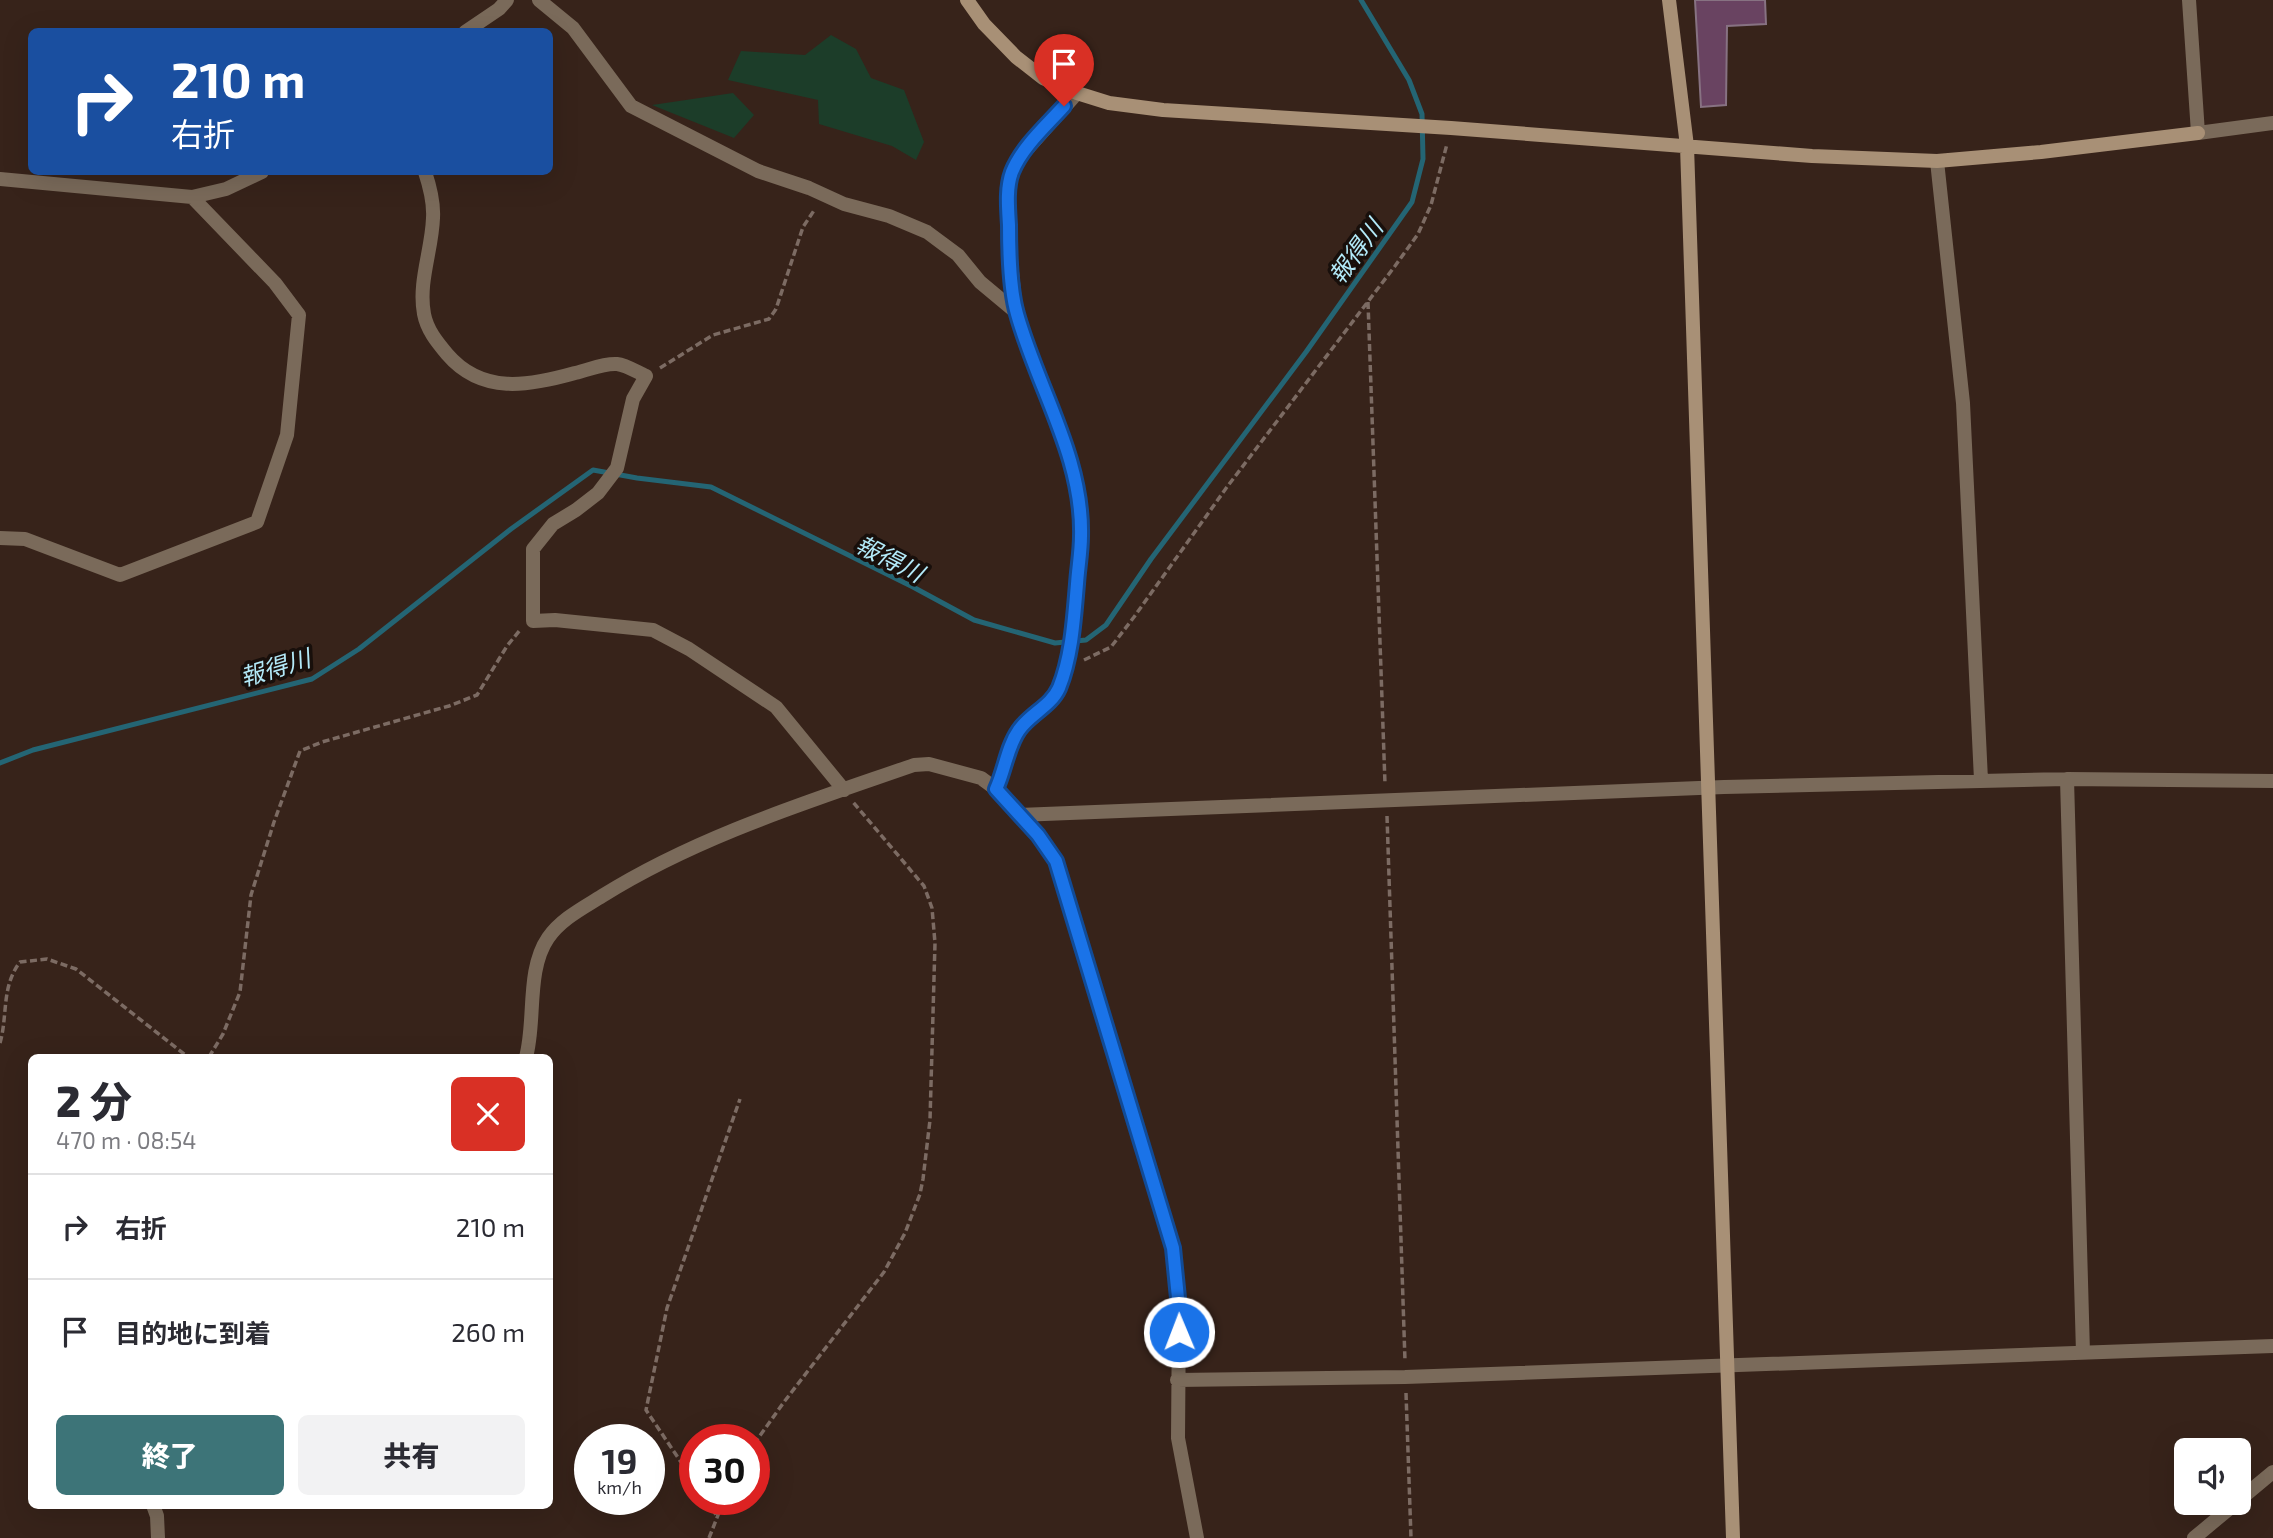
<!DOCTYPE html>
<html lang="ja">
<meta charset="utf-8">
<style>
:root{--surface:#fff;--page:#f2f2f3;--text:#2b2b33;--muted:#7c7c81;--line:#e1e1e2;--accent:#3d7478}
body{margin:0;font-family:"Exo 2","Noto Sans JP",sans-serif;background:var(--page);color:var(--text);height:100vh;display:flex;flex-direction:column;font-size:26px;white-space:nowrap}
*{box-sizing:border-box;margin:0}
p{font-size:23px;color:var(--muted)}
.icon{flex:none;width:38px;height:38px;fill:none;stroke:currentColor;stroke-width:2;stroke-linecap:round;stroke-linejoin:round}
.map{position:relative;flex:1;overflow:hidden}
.drawer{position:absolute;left:28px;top:1054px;width:525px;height:455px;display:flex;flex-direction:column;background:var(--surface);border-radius:10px;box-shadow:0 7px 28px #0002}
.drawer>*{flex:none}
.top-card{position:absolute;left:28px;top:28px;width:525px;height:147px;border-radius:10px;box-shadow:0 7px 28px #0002;background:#1a4fa0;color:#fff;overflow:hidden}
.buttons{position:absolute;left:2174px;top:1438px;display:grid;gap:14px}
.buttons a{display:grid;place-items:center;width:77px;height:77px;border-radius:10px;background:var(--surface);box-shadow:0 7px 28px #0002;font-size:35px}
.speed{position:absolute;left:574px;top:1424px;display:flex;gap:14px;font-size:35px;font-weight:700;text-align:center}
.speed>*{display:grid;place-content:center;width:91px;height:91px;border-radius:50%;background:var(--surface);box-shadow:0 7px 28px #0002;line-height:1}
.speed small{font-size:18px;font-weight:400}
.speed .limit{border:10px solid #d22;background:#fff;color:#111}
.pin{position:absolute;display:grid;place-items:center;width:60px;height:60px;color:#fff;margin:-72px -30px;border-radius:50% 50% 50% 0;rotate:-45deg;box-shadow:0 0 7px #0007}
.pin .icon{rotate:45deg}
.me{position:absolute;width:77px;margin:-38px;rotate:359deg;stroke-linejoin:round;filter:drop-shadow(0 0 5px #0008)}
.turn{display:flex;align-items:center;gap:24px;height:147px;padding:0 28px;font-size:32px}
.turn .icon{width:91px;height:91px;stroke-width:2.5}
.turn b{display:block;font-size:49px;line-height:60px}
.round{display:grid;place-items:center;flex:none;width:74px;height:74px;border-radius:10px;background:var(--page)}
.head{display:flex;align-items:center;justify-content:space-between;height:119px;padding:0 28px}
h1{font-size:42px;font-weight:800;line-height:52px}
.button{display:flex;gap:14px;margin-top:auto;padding:14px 28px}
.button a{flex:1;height:80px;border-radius:10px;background:var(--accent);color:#fff;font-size:28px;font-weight:800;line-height:80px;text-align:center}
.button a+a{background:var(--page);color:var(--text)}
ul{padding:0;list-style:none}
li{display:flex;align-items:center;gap:21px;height:105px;padding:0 28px;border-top:2px solid var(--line)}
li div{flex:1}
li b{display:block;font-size:26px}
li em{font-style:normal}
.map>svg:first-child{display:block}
.green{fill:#1c3d29}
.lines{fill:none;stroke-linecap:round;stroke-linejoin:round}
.stream{stroke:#246574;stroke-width:5}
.building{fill:#694361;stroke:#877282;stroke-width:2}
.path{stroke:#7c6b63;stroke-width:3.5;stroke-dasharray:7 3.5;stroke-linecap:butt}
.street{stroke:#7a6a5a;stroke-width:14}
.secondary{stroke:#a89076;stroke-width:14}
.route-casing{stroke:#114b97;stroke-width:18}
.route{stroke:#1a73e8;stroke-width:12}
.labels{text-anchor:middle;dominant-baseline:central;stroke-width:7;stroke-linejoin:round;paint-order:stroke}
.water-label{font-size:24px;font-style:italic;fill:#b3eaf9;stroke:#180f0b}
</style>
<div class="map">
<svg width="2273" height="1538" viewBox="0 0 2273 1538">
<rect width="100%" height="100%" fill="#37231a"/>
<path class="green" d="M831 35 856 49 871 78 904 90 924 142 916 160 892 146 819 124 818 100 728 80 741 51 805 55Z
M733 93 754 115 734 138 652 105Z"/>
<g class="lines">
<path class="stream" d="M0 763 33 750 312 679 359 649 511 529 593 470 637 478 711 487 913 587 974 620 1055 643 1086 640 1106 625 1151 559 1306 352 1412 202 1423 159 1422 114 1409 80 1361 0"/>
</g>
<path class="building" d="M1695 0H1765L1766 24 1727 26 1726 105 1701 107Z"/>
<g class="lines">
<path class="path" d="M1368 302 1385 784
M660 368 713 335 769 319 776 309 803 227 815 209
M1084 660 1111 647 1134 617 1227 487 1395 266 1418 234 1431 205 1447 144
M1387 816 1405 1361
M0 1043C8 1015 1 987 20 962L47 959 76 969 188 1057
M209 1057 223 1034 240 992 251 895 274 822 300 751 322 742 449 706 477 695 507 646 520 630
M1406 1393 1411 1538
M754 1444 784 1402 884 1272 905 1233 920 1194 923 1179 930 1120 935 943 932 908 924 886 853 802
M695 1483 646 1410 667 1308 740 1099
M706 1500 717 1516
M709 1538 724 1500"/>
<path class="street" d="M539 0 573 28 631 106 758 171 809 188 844 204 889 216 927 232 958 255 980 282 1016 312
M2189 0 2198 133 2273 123
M465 32 499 9 507 0
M1937 161 1963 403 1981 780
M425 172C430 187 434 202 433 218 432 250 418 282 424 314 427 330 437 342 447 354 482 395 529 386 575 373 589 370 603 363 617 364 626 365 637 372 646 376L633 399 617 468 598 493 576 510 553 524 533 549V621L555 620 653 630 689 649 776 707 844 790
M0 179 192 197 226 189 262 172
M0 538 25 539 120 575 257 522 287 435 299 315 275 283 192 197
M2067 779 2083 1353
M996 789 1008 753 1020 729 1043 709 1058 690 1068 660 1075 607 1081 535 1078 489 1063 436 1031 355 1016 312 1009 241 1008 194 1011 174 1021 156 1077 93
M1019 815 1724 787 2067 779 2273 781
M526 1057C536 1021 526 970 548 938 561 919 583 908 602 896 698 836 808 802 914 765L929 764 981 778 996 789 1038 835 1056 861 1173 1248 1179 1308 1178 1438 1197 1538
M1177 1380 1405 1377 2273 1346
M2238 1501 2273 1472
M153 1505 157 1516 158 1538
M2194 1538 2236 1503"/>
<path class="secondary" d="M967 0 984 24 1016 57 1043 78 1077 93 1109 103 1163 110 1451 128 1812 156 1937 161 2041 152 2198 133
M1669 0 1687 146 1733 1538"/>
</g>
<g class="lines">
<defs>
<path id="route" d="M1064 106C1046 126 1022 147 1012 172 1006 188 1008 208 1009 225 1009 250 1010 290 1017 314 1038 389 1083 457 1081 536 1081 552 1078 568 1077 584 1074 618 1072 656 1059 688 1051 706 1030 714 1019 730 1007 747 1005 770 996 789L1038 835 1056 861 1173 1248 1179 1308V1332"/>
</defs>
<use href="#route" class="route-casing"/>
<use href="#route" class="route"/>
</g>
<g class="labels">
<g class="water-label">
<text transform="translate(1355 251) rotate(-54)">報得川</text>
<text transform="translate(890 558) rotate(27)">報得川</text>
<text transform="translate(275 667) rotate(-17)">報得川</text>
</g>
</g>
</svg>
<div class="buttons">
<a><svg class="icon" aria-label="sound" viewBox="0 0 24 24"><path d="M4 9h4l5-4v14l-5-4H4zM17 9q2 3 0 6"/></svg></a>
</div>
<div class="speed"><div>19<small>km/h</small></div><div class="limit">30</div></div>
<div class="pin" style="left:1064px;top:106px;background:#d93025"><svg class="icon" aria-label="arrive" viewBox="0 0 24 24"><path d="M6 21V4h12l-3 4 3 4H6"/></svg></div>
<svg class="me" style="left:1179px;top:1332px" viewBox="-20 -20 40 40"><circle r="17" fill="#1a73e8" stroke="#fff" stroke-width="3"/><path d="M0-11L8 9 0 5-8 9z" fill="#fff"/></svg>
<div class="top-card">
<div class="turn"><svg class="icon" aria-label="right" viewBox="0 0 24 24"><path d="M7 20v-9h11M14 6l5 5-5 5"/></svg><div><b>210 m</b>右折</div></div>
</div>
<section class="drawer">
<div class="head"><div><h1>2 分</h1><p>470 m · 08:54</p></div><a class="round" style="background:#d93025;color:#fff"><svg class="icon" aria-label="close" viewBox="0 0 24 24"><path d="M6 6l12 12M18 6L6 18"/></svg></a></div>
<ul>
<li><svg class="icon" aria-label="right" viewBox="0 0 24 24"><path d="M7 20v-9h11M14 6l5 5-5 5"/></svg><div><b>右折</b></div><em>210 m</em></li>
<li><svg class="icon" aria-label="arrive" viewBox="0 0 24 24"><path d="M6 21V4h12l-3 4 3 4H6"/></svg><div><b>目的地に到着</b></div><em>260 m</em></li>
</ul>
<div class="button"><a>終了</a><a>共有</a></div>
</section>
</div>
